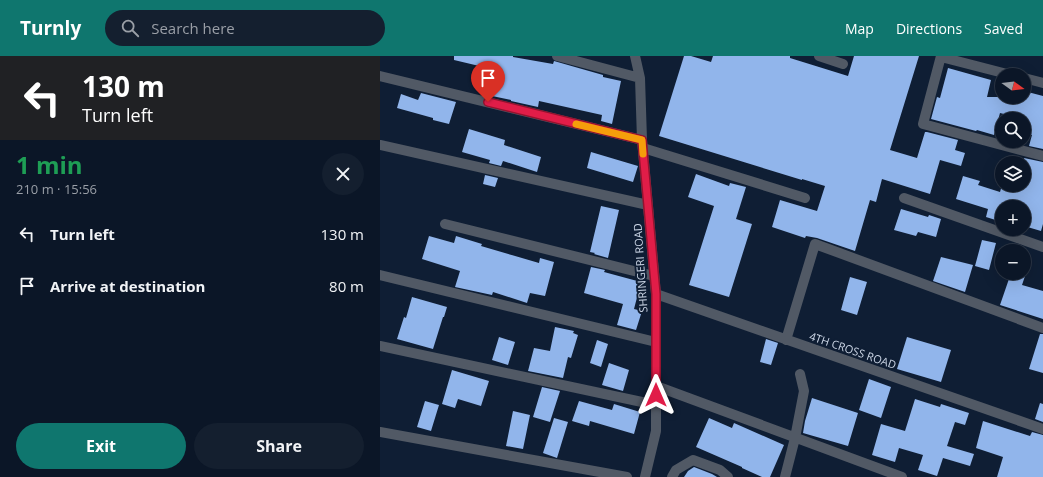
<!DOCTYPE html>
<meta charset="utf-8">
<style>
:root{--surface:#0b1627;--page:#141f2f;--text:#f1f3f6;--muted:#9a9fa7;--line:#2b3544;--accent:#0f766e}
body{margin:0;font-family:"Open Sans",sans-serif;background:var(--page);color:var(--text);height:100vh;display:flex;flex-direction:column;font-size:15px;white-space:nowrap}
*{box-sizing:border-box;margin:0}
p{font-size:13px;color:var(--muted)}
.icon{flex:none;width:22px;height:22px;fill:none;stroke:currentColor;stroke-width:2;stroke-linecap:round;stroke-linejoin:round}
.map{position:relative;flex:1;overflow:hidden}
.panel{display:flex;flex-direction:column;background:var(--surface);width:380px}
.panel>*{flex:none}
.hud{background:#202124;color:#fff;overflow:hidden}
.needle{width:26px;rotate:105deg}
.tools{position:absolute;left:615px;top:12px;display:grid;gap:8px}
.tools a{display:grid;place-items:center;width:36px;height:36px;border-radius:50%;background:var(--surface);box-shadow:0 4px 16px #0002,0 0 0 1px var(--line);font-size:20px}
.pin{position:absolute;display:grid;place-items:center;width:34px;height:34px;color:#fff;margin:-41px -17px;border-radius:50% 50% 50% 0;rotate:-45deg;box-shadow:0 0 4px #0007}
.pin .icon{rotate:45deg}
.me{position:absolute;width:44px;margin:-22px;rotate:0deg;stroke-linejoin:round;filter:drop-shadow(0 0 3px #0008)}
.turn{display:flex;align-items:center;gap:14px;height:84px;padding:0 16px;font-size:18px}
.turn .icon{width:52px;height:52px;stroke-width:2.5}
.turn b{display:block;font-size:28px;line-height:34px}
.round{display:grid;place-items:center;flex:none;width:42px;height:42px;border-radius:21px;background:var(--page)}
.summary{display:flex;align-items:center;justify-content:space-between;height:68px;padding:0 16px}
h1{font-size:24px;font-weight:700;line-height:30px;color:#1e9e55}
.button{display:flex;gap:8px;margin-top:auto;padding:8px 16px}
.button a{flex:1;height:46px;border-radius:24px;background:var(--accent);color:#fff;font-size:16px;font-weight:700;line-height:46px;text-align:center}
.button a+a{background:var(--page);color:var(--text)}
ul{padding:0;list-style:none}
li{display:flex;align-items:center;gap:12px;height:52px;padding:0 16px}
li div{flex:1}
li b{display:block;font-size:15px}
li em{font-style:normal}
header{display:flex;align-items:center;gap:24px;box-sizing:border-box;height:56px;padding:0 20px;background:var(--accent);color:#fff}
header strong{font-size:19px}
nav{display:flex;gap:22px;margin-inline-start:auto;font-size:14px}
.search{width:280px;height:36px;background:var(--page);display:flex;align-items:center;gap:10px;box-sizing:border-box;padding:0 14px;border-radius:22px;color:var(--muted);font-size:15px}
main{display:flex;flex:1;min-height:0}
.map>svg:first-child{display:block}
.building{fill:#91b5eb}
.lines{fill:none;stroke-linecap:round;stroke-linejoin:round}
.minor{stroke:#515965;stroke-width:10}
.route-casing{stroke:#92132f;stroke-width:10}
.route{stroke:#e11d48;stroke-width:7}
.slow{stroke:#f59e0b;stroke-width:7}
.labels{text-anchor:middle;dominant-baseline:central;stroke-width:4;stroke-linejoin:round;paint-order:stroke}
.street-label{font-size:11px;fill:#ccd6e6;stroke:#0f1e34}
</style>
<header>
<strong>Turnly</strong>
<div class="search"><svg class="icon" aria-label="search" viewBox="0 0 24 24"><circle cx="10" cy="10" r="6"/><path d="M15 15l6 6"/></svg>Search here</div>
<nav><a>Map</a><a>Directions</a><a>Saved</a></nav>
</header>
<main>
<section class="panel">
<div class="hud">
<div class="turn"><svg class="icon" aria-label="left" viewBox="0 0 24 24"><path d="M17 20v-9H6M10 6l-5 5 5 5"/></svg><div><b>130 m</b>Turn left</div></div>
</div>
<div class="summary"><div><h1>1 min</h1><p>210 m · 15:56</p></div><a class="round"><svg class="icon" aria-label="close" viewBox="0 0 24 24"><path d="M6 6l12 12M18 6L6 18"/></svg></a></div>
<ul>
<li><svg class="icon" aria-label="left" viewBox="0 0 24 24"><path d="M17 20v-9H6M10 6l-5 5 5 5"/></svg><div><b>Turn left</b></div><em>130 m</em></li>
<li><svg class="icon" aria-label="arrive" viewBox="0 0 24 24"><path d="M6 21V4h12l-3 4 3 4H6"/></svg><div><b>Arrive at destination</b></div><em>80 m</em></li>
</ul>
<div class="button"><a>Exit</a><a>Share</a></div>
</section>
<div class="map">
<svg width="663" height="421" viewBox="0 0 663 421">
<rect width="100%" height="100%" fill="#0f1e34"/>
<path class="building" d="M74 0H133V1L173 8 174 5 223 19V21L241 25 232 68 221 65 222 59 159 45 158 51 131 45V44L112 40 116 14 74 4Z
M304 0H311L331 6 333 0H410V2L468 20 474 0H539L510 94 537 102 545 76H547L578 84 575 94 585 97 581 110 560 104 550 138 502 123 496 146 490 144 475 195 437 182 426 180 425 182 392 171 400 144 437 155 445 130 422 123V124L279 80Z
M568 12 611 24 607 41H644V35L663 40V93L649 90 652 79 644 78V63L620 57 614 79 597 74 596 75 551 63 557 41 560 42Z
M41 37 76 46 69 68 53 64V62L17 52 21 38 38 44Z
M89 73 125 84 124 89 161 101 157 116 123 105 121 110 109 107 110 104 82 96Z
M211 96 258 110 253 126 207 112Z
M644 102 663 106V168L661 175 644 170V151H622V166L606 161 608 153 576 143 583 120 600 125 598 129 620 136 622 129H644Z
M316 118 349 130 350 127 366 131 356 163 372 168 349 241 309 229 334 150 308 141Z
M105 119 118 122 115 131 103 128Z
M221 150 239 154 228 202 214 198 215 197 210 196Z
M521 153 548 161 549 159 561 163 556 181 538 176 536 180 514 174Z
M49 180 74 187 76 180 102 188 101 190 159 207 160 202 174 206 165 240 150 237 147 247 113 236 112 239 75 231 80 215 42 203Z
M602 184 616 187 609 214 595 210Z
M561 201 593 209 585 236 553 225Z
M211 211 225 214 224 216 261 226 254 253 262 255 256 274 237 269 243 248 204 237Z
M631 217H646L642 229 663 235V263L620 249Z
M470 221 487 226 477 259 461 254Z
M32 241 67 251 64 261H63L53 293 17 283 24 261 26 262Z
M175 271 194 275 193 277 198 279 191 302 188 301 183 322 148 315 154 292 170 295Z
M660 278H663V317L649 313Z
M119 281 135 286 128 309 112 304Z
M527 281 571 294 561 326 517 313Z
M386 283 398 287 391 309 380 306Z
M217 284 228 288 221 311 210 307Z
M229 307 249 314 243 335 222 329Z
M72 314 109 325 101 350 78 343 75 352 62 348Z
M489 323 511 331 501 362 479 354Z
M162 331 180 335 170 366 153 361Z
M432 342 478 357 468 390 423 377 425 365Z
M535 343 560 351 561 348 589 357 585 369 575 366 567 390 594 398 590 410 563 402 557 420 538 414 543 399 519 392 515 406 492 399 501 368 525 375Z
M45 345 59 349 51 375 37 371Z
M199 345 232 354 234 348 260 356 254 378 210 365 209 370 192 365Z
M660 347 663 348V366L655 363Z
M133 355 150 359 143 393 126 390Z
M174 362 188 366 177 402 163 397Z
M329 362 352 372 354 367 404 389 390 421H382L362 412V411L316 391Z
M603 365 650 380 652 376 663 379V421H617L623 401 596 392Z
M314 411 332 418 337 421H304L308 415Z"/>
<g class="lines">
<path class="minor" d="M177 0 260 22
M255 0 260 22 262 84 276 238V375L265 421
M439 0 463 8
M561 0 543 68 663 100
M561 1 631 19
M0 20 262 84
M644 22 663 27
M0 89 268 149
M263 92 425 142
M524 142 663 191
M65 168 274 220
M0 219 276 286
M276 238 663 373
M406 284 435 188 663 272
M0 290 276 349
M276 330 522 421
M0 376 247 421
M292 421 296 414 313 404 340 414 348 421
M405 421 415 382 424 335 420 318"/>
</g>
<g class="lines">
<defs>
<path id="route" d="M108 46 262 84 276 238V339"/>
</defs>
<use href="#route" class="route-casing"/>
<use href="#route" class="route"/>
<path class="slow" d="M196 68 262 84 263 98"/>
</g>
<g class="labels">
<g class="street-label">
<text transform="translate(260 212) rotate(-94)">SHRINGERI ROAD</text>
<text transform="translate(473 294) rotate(19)">4TH CROSS ROAD</text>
</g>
</g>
</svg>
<div class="tools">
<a><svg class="needle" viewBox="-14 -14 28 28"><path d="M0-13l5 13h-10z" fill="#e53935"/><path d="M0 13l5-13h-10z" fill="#9a9fa7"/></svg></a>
<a><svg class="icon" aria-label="search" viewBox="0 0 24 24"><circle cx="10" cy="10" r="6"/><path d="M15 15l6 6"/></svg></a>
<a><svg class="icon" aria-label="layers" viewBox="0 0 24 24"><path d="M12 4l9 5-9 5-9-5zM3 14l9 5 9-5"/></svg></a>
<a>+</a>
<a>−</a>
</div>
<div class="pin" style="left:108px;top:46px;background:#d93025"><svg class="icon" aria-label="arrive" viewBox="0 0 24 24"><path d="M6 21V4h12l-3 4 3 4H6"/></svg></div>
<svg class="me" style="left:276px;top:339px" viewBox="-20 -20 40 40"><path d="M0-17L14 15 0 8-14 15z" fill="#e11d48" stroke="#fff" stroke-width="4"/></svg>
</div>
</main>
